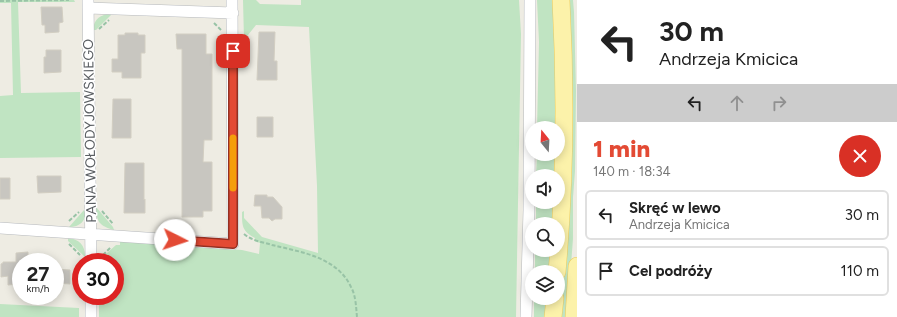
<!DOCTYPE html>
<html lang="pl">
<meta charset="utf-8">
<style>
:root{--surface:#fff;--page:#f6f6f6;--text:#222;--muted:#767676;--line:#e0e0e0;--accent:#e34a34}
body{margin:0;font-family:Figtree,sans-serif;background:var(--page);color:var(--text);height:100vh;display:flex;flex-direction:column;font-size:15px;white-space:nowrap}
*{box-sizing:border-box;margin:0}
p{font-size:13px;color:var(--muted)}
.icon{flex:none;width:22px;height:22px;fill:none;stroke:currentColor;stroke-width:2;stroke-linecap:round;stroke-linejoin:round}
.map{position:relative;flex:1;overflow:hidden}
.panel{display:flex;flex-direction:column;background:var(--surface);width:320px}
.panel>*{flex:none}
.guide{background:#fff;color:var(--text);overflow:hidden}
.needle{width:26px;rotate:342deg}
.controls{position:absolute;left:525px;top:121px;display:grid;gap:8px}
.controls a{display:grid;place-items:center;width:40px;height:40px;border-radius:50%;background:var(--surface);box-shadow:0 2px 10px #0003;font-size:20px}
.speed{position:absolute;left:12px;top:253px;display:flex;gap:8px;font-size:20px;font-weight:700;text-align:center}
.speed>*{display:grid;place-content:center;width:52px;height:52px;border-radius:50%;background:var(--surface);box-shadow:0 2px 10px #0003;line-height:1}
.speed small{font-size:10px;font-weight:400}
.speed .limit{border:6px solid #d22;background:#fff;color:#111}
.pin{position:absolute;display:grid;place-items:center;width:34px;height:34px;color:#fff;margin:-17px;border-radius:8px;box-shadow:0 2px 6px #0006}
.me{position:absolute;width:44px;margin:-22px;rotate:94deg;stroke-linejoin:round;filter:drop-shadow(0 0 3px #0008)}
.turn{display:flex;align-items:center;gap:14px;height:84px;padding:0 16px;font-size:18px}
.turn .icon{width:52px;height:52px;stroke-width:2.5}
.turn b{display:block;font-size:28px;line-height:34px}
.lanes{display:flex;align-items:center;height:38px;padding:0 16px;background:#0003;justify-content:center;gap:20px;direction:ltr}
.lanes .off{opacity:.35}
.round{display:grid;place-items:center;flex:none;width:42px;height:42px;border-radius:21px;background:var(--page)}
.headline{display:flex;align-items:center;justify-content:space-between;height:68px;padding:0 16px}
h1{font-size:24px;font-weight:800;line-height:30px;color:var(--accent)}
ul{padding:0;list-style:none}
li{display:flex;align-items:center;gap:12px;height:50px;margin:0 8px 6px;padding:0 8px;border:2px solid var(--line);border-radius:6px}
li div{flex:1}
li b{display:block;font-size:15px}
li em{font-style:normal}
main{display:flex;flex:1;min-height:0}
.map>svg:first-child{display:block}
.green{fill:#c0e4c2}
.building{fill:#c8c6c0;stroke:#d2cec2}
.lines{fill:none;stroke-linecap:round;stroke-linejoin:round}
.street-casing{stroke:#b6b9bd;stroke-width:12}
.primary-casing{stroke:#eccb5e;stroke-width:18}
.path{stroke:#98c3a6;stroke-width:2;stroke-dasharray:4 2;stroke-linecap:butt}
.street{stroke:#fff;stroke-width:11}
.primary{stroke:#fcf2aa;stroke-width:17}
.route-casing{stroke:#943022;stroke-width:10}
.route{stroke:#e34a34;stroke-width:7}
.slow{stroke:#f59e0b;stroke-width:7}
.labels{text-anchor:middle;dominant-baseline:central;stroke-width:3;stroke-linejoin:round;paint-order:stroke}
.street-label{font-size:14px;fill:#5b5f63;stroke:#fff}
</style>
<main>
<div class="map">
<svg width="577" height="317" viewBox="0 0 577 317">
<rect width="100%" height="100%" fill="#eeece3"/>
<path class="green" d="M0 0H74L75 2H18L21 93 80 92 81 157 0 158V96L13 95 11 3H0Z
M243 0H256L260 4 301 5V0H519L521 34 516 317H99V296H115V262H99V260L116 245H120V241L242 250 259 254 260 243 254 241 255 238C242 231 242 226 242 212L244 211V218L262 237 318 253 317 186 309 27 256 25 244 40Z
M537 0H553L556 42V128H537L539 42Z
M569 0H573L574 12 576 91 575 171 573 197V239L567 317H560L568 234 572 171Z
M111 13V15L96 30H93C95 17 100 16 111 13Z
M537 154H556L555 176H536Z
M536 202H554L553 224H536Z
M96 207 113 227 114 230C100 226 96 222 96 207Z
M84 210H86C86 221 80 227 69 227Z
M68 238C79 239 85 245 85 256H84L68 241Z
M535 250H551L549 272H535Z
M534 298H546L545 317H534Z
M0 304 79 308V317H0Z"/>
<path class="building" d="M41 7H62L63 22 59 23V32L45 33V25H42Z
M259 32H275L274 61H277V80H257Z
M125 33H138V35H145V53H141V78H122V72H112V59H118V35H125Z
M176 34H206V54H212V140H204L203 162H212V211H203V217H182V49H177Z
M46 50H61V72L44 73V57H46Z
M113 99H131V138H112Z
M257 117H273V137H257Z
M125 163H144V200L145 199V213H124Z
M37 176H61V192L38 193Z
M0 178H10V199H0Z
M255 195H267V197H273L282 207V219H275L272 221 269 218H262L261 206H254Z
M28 252V262H21V282H19V284L8 285V276L1 277V264L3 263V262H16V253Z
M55 269 70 270V284L55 283Z"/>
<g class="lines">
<defs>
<path id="street" d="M88 0 91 262
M88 8 233 13
M0 228 233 244 232 0
M91 317V296
M526 317 529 210 530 0"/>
<path id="primary" d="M557 272C565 181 566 92 561 0
M553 317 555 298
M574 317 577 266"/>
</defs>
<use href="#street" class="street-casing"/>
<use href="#primary" class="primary-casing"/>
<path class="path" d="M0 1 69 0
M214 23 221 30
M99 29 109 20
M102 211 113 224
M69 221 79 212
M244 234C252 241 263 242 272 245 301 252 337 257 351 287 356 296 356 307 357 317
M69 244 80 255
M103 255 111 247"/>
<use href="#street" class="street"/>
<use href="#primary" class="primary"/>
</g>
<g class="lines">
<defs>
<path id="route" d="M175 240 233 244V51"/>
</defs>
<use href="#route" class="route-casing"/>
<use href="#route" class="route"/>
<path class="slow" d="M233 138V188"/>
</g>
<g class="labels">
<g class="street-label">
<text transform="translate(90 131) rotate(-91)">PANA WOŁODYJOWSKIEGO</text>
</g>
</g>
</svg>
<div class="controls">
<a><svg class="needle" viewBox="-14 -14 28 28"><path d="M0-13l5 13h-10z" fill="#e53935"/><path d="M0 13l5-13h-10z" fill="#767676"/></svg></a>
<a><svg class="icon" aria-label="sound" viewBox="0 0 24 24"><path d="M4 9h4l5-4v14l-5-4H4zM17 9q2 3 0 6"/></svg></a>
<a><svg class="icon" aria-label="search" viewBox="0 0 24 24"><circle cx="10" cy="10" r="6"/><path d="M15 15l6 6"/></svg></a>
<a><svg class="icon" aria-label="layers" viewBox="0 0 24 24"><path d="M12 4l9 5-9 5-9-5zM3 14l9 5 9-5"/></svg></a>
</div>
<div class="speed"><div>27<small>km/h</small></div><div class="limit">30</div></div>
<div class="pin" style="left:233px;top:51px;background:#d93025"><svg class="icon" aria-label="arrive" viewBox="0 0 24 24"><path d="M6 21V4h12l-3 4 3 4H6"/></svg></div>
<svg class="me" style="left:175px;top:240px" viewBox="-20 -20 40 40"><circle r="19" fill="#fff"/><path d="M0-13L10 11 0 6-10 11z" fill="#e34a34"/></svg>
</div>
<section class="panel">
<div class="guide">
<div class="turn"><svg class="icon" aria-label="left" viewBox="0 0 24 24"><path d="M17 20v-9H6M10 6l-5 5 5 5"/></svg><div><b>30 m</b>Andrzeja Kmicica</div></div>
<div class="lanes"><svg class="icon" aria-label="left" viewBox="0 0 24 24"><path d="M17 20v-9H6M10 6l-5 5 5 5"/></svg><svg class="icon off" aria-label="ahead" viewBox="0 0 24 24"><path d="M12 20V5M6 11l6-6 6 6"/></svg><svg class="icon off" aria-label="right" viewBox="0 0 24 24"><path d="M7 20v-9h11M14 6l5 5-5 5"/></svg></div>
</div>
<div class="headline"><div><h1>1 min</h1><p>140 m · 18:34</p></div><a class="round" style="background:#d93025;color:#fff"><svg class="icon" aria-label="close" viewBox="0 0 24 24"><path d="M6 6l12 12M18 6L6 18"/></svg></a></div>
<ul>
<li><svg class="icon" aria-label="left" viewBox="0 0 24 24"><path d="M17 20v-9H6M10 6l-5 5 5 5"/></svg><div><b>Skręć w lewo</b><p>Andrzeja Kmicica</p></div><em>30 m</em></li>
<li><svg class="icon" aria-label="arrive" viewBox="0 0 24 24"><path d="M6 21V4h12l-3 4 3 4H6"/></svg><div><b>Cel podróży</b></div><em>110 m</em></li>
</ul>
</section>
</main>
